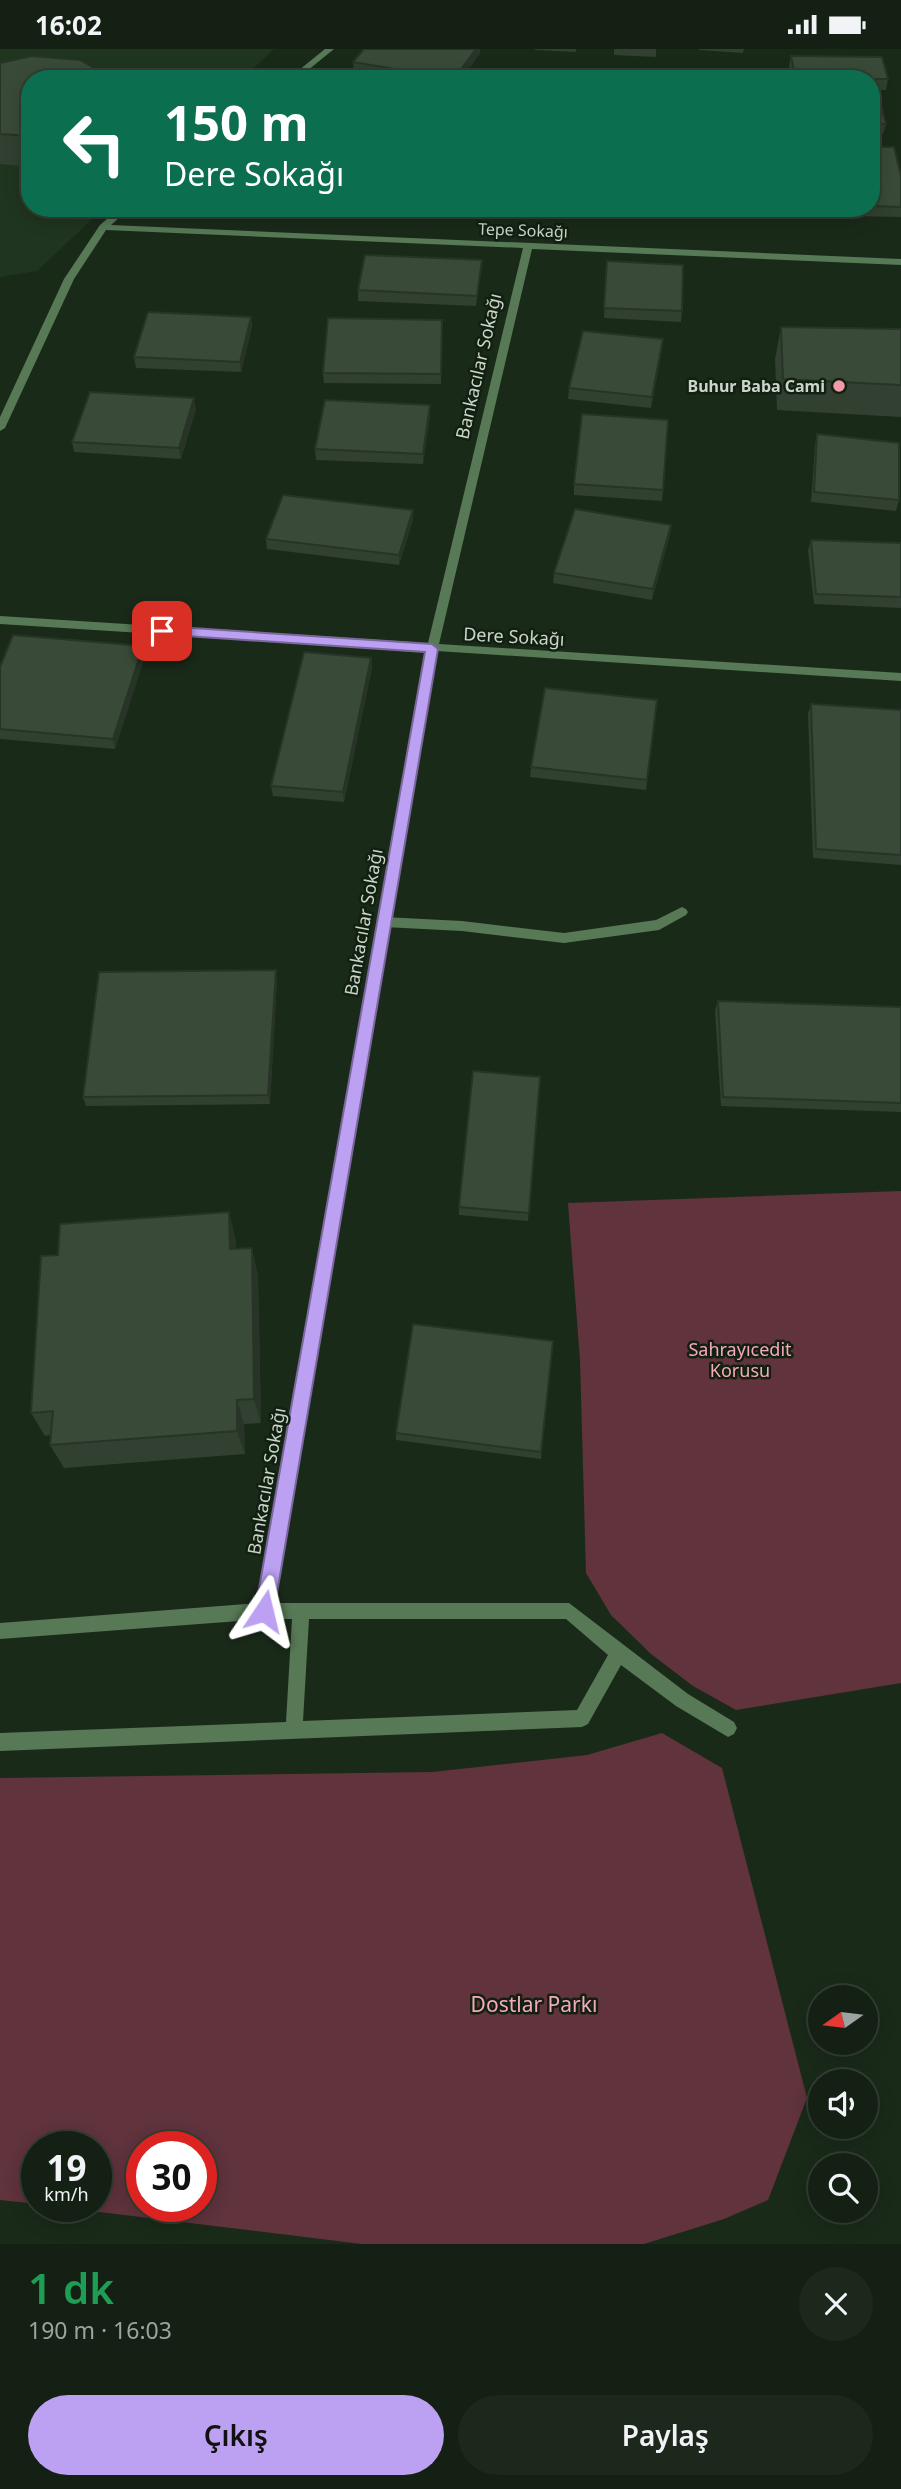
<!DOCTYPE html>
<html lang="tr">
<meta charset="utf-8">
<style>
:root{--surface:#142013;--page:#1d281c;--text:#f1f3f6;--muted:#9da3a0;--line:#333e33;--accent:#bca0f2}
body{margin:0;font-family:"Noto Sans",sans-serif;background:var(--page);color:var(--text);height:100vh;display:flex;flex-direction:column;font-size:26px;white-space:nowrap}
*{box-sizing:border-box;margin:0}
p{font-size:23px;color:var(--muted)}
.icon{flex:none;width:38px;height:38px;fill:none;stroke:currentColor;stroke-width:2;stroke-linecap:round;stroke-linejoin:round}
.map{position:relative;height:2195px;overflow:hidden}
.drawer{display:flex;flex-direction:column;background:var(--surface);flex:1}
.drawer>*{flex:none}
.top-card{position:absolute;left:21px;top:21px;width:859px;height:147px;border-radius:28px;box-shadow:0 4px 18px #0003,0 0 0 2px var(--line);background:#0b6e4f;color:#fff;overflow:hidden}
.needle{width:46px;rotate:256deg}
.buttons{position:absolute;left:808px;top:1936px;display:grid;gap:14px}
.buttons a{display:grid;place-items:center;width:70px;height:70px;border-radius:50%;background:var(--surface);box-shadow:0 4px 18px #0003,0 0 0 2px var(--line);font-size:35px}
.speed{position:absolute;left:21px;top:2082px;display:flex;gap:14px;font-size:35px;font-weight:700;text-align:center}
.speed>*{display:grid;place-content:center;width:91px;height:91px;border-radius:50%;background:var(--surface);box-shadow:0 4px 18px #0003,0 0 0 2px var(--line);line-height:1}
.speed small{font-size:18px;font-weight:400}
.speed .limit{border:10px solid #d22;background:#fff;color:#111}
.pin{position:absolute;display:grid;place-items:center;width:60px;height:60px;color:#fff;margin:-30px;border-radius:14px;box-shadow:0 4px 10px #0006}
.me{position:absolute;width:77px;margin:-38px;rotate:10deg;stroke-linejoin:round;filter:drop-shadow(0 0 5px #0008)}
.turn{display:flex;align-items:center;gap:24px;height:147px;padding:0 28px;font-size:32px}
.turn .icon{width:91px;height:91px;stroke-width:2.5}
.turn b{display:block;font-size:49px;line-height:60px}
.round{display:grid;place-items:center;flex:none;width:74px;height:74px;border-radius:37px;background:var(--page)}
.overview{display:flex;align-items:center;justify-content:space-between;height:119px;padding:0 28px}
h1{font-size:42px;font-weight:600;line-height:52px;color:#1e9e55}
.action{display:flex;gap:14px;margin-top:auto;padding:14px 28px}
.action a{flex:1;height:80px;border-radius:42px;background:var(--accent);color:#111;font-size:28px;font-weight:600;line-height:80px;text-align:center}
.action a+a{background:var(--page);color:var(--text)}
.status{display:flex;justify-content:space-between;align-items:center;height:49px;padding:0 35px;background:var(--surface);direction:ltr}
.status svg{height:19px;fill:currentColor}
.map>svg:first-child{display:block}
.built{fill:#20351f}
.green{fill:#60333d;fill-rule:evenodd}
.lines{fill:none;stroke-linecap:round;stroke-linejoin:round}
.service{fill:#577956;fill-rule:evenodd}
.minor{fill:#577956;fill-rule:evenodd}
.wall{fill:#314030}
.shaded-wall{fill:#283427}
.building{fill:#394b38;stroke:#283427;stroke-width:2}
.route{fill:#bca0f2;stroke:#7a689d;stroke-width:2}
.poi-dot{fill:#f29aac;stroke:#112010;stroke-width:2.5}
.labels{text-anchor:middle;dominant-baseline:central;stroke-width:5;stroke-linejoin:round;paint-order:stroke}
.far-street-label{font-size:16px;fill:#cbd5ca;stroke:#112010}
.far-poi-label{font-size:16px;font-weight:bold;fill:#cbd5ca;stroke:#112010;text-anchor:end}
.street-label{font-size:18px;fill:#cbd5ca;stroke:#112010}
.park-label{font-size:18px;fill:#f6a9b8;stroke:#112010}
.near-park-label{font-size:21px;fill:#f6a9b8;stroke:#112010}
</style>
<div class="status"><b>16:02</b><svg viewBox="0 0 49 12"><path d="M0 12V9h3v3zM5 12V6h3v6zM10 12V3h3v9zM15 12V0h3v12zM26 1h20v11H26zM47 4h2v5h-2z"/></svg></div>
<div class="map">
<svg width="901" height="2195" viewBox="0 0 901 2195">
<rect width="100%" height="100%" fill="#1a2a19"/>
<path class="built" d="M0 0H274L242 30H30V159H104L37 222 0 228Z"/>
<path class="green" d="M901 1142V1634L736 1661 693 1637 651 1605 611 1566 586 1524 580 1311 568 1154Z
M662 1684 722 1719 807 2049 768 2151 724 2170 644 2195H362L58 2158H96V2098H37V2155L0 2151V1729L432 1723 587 1706ZM142 2098H201V2158H142Z"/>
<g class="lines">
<path class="service" d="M682 858 686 860 688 863 686 866 659 881 564 894 462 882 384 878 378 873 384 868 462 872 564 884 656 871Z"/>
<path class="minor" d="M325 0H334L297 30H288Z
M120 159H130L111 176 901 210V216L532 200 439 595 901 624V632L437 602 275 1554H569L688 1645 734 1673 737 1679 734 1685 728 1688 676 1657 621 1616 588 1675 582 1678 0 1702V1684L286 1673 292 1570H265L0 1590V1574L258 1554 426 602 0 575V567L428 594 523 199 106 181 74 230 5 379 0 382V368L64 230 100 176ZM309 1570H566L608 1606 577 1661 303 1672Z"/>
</g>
<path class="wall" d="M364 0H480V4L462 30H391L354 23 353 13Z
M535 0H576V3L535 1Z
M614 0H656V8L614 6Z
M699 0H744L743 4 699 1Z
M791 7 888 30 886 41H872V30H792L789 17Z
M0 14 30 30V118L0 115Z
M872 45 886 75 883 85H872Z
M872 98 901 127V168L850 167 848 159H872Z
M764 159H811L810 164 764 161Z
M607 212 682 262 681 273 604 269Z
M481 221 476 257 358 252V241Z
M251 268 252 278 241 323 136 319 134 308Z
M442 271 441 335 324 334 323 324Z
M781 278 901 280V368L777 361 775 310Z
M662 301 651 359 568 350 569 339Z
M430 356V366L423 415 316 411 315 400Z
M196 360 181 410 74 403 72 393Z
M817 385 899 451 896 462 811 453 815 396Z
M574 435 663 441 662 452 574 446Z
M413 461V471L399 516 267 500 266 490Z
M671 476 670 486 652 551 553 534 554 524Z
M811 491 901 494V559L814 555 808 501Z
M145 607 115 700 0 690V618Z
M371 609 372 619 344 753 273 747 271 737Z
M657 651 646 741 530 728 531 718Z
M811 655 901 661V816L813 809 808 665Z
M277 930 270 1055 86 1057 83 1048Z
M718 952 901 958V1063L721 1057 715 961Z
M540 1028 528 1172 459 1166V1158Z
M236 1191V1200L258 1226 261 1374 244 1375 245 1405 64 1419 50 1396 51 1386 45 1387 31 1364Z
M553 1292 541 1410 396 1391V1384Z"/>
<path class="shaded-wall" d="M476 0H480V4L462 30H454Z
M251 268 252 278 241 323 240 313Z
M663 290 662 301 651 359 652 348Z
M194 349 196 360 181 410 179 399Z
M430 356V366L423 415V405Z
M413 461V471L399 516V506Z
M671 476 670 486 652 551 653 540Z
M143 597 145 607 115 700 113 690Z
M371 609 372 619 344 753 343 743Z
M276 921 277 930 270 1055 268 1046Z
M229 1163 236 1191 237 1227 230 1200Z
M252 1199 258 1226 261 1374 254 1350Z
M237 1351 244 1375 245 1405 237 1382Z"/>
<path class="building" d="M364 0H476L454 30 353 13Z
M32 7 80 11 111 29V30H30V87L0 85V14Z
M791 7 882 8 888 30H796Z
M872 45H878L886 75H872Z
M872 98H894L901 127V158L872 157Z
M365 206 482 211 477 247 358 241Z
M607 212 683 216 682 262 604 259Z
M148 263 251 268 240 313 134 308Z
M328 269 442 271 441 325 323 324Z
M781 278 901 280V336L783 330Z
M583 282 663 290 652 348 569 339Z
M90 343 194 349 179 399 72 393Z
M325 351 430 356 423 405 315 400Z
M582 365 668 371 663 441 574 435Z
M817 385 899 394V451L814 443Z
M283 446 413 461 399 506 266 490Z
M575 460 671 476 653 540 554 524Z
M811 491 901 494V548L816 545Z
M13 586 143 597 113 690 0 680V618Z
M304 603 371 609 343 743 271 737Z
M545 639 657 651 647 731 531 718Z
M811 655 901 661V806L816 800Z
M276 921 268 1046 83 1048 99 923Z
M718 952 901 958V1054L723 1048Z
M473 1022 540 1028 529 1164 459 1158Z
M229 1163 230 1200 252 1199 254 1350 237 1351V1382L50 1396 53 1362 31 1364 41 1207 58 1206 60 1175Z
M413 1275 553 1292 541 1403 396 1384Z"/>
<path class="route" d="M162 577 432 595 438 600 274 1562 271 1569 264 1571 258 1569 255 1562 425 603 157 585 156 582Z"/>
<circle class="poi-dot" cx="839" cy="337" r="7"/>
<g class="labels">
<g class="far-street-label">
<text transform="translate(523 181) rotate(2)">Tepe Sokağı</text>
</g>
<g class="far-poi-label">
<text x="825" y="337">Buhur Baba Cami</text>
</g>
<g class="street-label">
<text transform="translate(478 317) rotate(-77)">Bankacılar Sokağı</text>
<text transform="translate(514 587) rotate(3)">Dere Sokağı</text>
<text transform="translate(363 873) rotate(-80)">Bankacılar Sokağı</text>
<text transform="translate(266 1432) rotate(-80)">Bankacılar Sokağı</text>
</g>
<g class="park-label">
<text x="740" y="1300">Sahrayıcedit<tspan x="740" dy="21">Korusu</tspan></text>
</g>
<g class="near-park-label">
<text x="534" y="1955">Dostlar Parkı</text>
</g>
</g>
</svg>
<div class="buttons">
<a><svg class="needle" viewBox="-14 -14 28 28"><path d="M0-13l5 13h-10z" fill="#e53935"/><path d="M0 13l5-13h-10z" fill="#9da3a0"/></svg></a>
<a><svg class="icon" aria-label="sound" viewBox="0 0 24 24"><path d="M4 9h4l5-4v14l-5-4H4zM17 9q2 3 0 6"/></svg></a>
<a><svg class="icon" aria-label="search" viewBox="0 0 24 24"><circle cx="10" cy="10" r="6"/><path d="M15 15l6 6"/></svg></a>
</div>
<div class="speed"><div>19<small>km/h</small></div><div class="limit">30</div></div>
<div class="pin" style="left:162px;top:582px;background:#d93025"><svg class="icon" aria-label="arrive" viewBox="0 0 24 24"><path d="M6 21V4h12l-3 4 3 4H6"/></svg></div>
<svg class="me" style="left:264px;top:1562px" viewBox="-20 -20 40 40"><path d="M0-17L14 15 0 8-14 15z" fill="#bca0f2" stroke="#fff" stroke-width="4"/></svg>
<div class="top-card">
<div class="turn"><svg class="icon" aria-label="left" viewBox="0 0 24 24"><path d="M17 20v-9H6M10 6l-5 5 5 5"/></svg><div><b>150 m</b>Dere Sokağı</div></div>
</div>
</div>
<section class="drawer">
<div class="overview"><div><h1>1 dk</h1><p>190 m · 16:03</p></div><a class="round"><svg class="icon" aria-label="close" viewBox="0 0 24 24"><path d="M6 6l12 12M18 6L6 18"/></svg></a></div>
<div class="action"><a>Çıkış</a><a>Paylaş</a></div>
</section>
